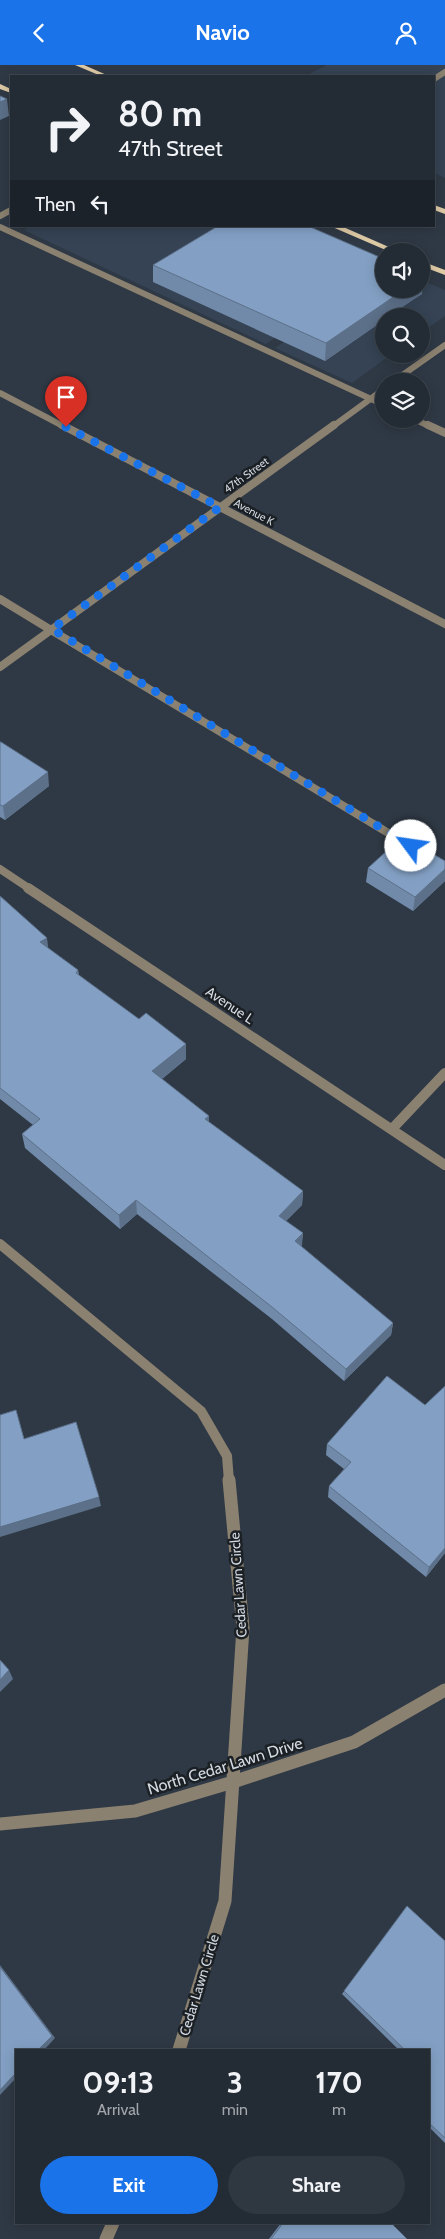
<!DOCTYPE html>
<style>
:root{--surface:#232b34;--page:#2f3740;--text:#f1f3f6;--muted:#a3a7ac;--line:#40474f;--accent:#1a73e8}
body{margin:0;font-family:Cabin,sans-serif;background:var(--page);color:var(--text);height:100vh;display:flex;flex-direction:column;font-size:19px;white-space:nowrap}
*{box-sizing:border-box;margin:0}
p{font-size:16px;color:var(--muted)}
.icon{flex:none;width:28px;height:28px;fill:none;stroke:currentColor;stroke-width:2;stroke-linecap:round;stroke-linejoin:round}
.map{position:relative;flex:1;overflow:hidden}
.drawer{position:absolute;left:15px;top:1984px;width:415px;height:175px;display:flex;flex-direction:column;background:var(--surface);border-radius:0px;box-shadow:0 2px 12px #0003,0 0 0 1px var(--line)}
.drawer>*{flex:none}
.banner{position:absolute;left:10px;top:10px;width:425px;height:152px;border-radius:0px;box-shadow:0 2px 12px #0003,0 0 0 1px var(--line);background:#232b34;color:var(--text);overflow:hidden}
.controls{position:absolute;left:375px;top:178px;display:grid;gap:10px}
.controls a{display:grid;place-items:center;width:55px;height:55px;border-radius:50%;background:var(--surface);box-shadow:0 2px 12px #0003,0 0 0 1px var(--line);font-size:25px}
.pin{position:absolute;display:grid;place-items:center;width:42px;height:42px;color:#fff;margin:-51px -21px;border-radius:50% 50% 50% 0;rotate:-45deg;box-shadow:0 0 5px #0007}
.pin .icon{rotate:45deg}
.me{position:absolute;width:55px;margin:-28px;rotate:301deg;stroke-linejoin:round;filter:drop-shadow(0 0 4px #0008)}
.turn{display:flex;align-items:center;gap:18px;height:105px;padding:0 25px;font-size:22px}
.turn .icon{width:65px;height:65px;stroke-width:2.5}
.turn b{display:block;font-size:35px;line-height:42px}
.then{display:flex;align-items:center;height:48px;padding:0 25px;background:#0003;gap:10px;font-size:19px}
.eta{display:flex;justify-content:space-evenly;align-items:center;height:85px;text-align:center}
.eta b{font-size:30px;font-weight:700;line-height:35px}
.cta{display:flex;gap:10px;margin-top:auto;padding:10px 25px}
.cta a{flex:1;height:58px;border-radius:30px;background:var(--accent);color:#fff;font-size:20px;font-weight:700;line-height:58px;text-align:center}
.cta a+a{background:var(--page);color:var(--text)}
header{display:flex;justify-content:space-between;align-items:center;height:65px;padding:0 25px;background:var(--accent);color:#fff;font-size:22px;font-weight:700}
.map>svg:first-child{display:block}
.built{fill:#354354}
.lines{fill:none;stroke-linecap:round;stroke-linejoin:round}
.lane-far1{stroke:#8b8170;stroke-width:6}
.lane{stroke:#8b8170;stroke-width:8}
.street-far3{stroke:#8b8170;stroke-width:6}
.street-far2{stroke:#8b8170;stroke-width:8}
.street-far1{stroke:#8b8170;stroke-width:10}
.street{stroke:#8b8170;stroke-width:13}
.primary{fill:#dfcaa6;fill-rule:evenodd}
.wall{fill:#718aa9}
.shaded-wall{fill:#5c7089}
.building{fill:#83a0c4;stroke:#5c7089}
.route{stroke:#1a73e8;stroke-width:9;stroke-dasharray:0 16.2}
.labels{text-anchor:middle;dominant-baseline:central;stroke-width:5;stroke-linejoin:round;paint-order:stroke}
.far-street-label{font-size:11px;fill:#d3d9e1;stroke:#1b2025}
.street-label{font-size:14px;fill:#d3d9e1;stroke:#1b2025}
.near-street-label{font-size:16px;fill:#d3d9e1;stroke:#1b2025}
</style>
<header><svg class="icon" aria-label="back" viewBox="0 0 24 24"><path d="M15 5l-7 7 7 7"/></svg>Navio<svg class="icon" aria-label="person" viewBox="0 0 24 24"><circle cx="12" cy="8" r="4"/><path d="M4 21q1-7 8-7t8 7"/></svg></header>
<div class="map">
<svg width="445" height="2174" viewBox="0 0 445 2174">
<rect width="100%" height="100%" fill="#2f3945"/>
<path class="built" d="M327 0H445V113L434 108V11H305Z
M31 161H293L384 199 266 279 24 165Z
M384 209V224H421V215L445 225V251L421 268V251H384V289H392L352 318 275 283Z"/>
<g class="lines">
<path class="lane-far1" d="M434 14 445 7
M0 162 384 340
M414 354 431 362"/>
<path class="lane" d="M428 360 445 368
M51 565 410 781"/>
<path class="street-far3" d="M0 151 11 145
M394 316 445 280
M0 328 65 362
M332 362 384 324"/>
<path class="street-far2" d="M62 360 445 559
M0 534 51 565
M0 602 334 360
M0 804 30 824"/>
<path class="street-far1" d="M28 823 445 1100
M392 1064 445 1008
M0 1179 201 1346 227 1391 229 1416"/>
<path class="street" d="M0 1759 135 1746 233 1717 354 1677 445 1625
M179 1985 225 1836 243 1563 229 1415
M106 2174 113 2158"/>
<path class="primary" d="M75 0H84L109 11H101Z
M0 19 11 24V28L0 24Z
M434 140 445 144V149L434 145Z
M330 161H341L398 186H388Z
M421 196 445 205V210L421 201Z"/>
</g>
<path class="wall" d="M153 200 422 229 384 251V255L325 296 153 217Z
M0 677 49 721 5 755 0 752Z
M445 796V816L413 846 366 817 368 803Z
M0 831 48 883 78 905 79 910 186 994 162 1014 209 1051V1057L303 1126 302 1140 286 1156 303 1168 301 1182 393 1258 391 1270 344 1316 272 1254 137 1149 120 1164 25 1083 22 1069 33 1060 0 1034Z
M387 1311 445 1488 426 1512 328 1432 329 1421 344 1404 326 1390 327 1379Z
M404 1846 445 1876V2078L429 2062V1985H399L342 1929Z
M281 2158H391L407 2174H269Z"/>
<path class="shaded-wall" d="M7 34 9 51 0 55V37Z
M424 211 422 229 389 251H384V255L325 296 326 278 405 224H421V213Z
M48 707 49 721 5 755 3 741Z
M445 804V816L413 846 415 832Z
M47 873 49 888 40 877Z
M186 979V994L153 1021 152 1006Z
M209 1051V1065L205 1054Z
M303 1126 302 1140 278 1164 279 1151Z
M136 1135 137 1149 120 1164 119 1150Z
M303 1168 302 1181 294 1190 295 1176Z
M393 1258 391 1270 344 1316 346 1304Z
M99 1432 101 1441 0 1472V1462Z
M445 1483V1488L426 1512 429 1502Z
M9 1605 13 1614 0 1627V1615Z
M0 1900 55 1973 44 1985H38L0 1902Z
M16 2008V2013L0 2030V2025Z"/>
<path class="building" d="M0 31 7 34 0 37Z
M218 161H308L384 194V224H405L326 278 153 200Z
M0 677H1L48 707 3 741 0 740Z
M403 771 445 796V804L415 832 368 803Z
M0 831 47 873 40 877 78 905 76 908 139 954 146 948 186 979 152 1006 209 1051 205 1054 303 1126 279 1151 303 1168 295 1176 393 1258 346 1304 272 1242 136 1135 119 1150 22 1069 40 1054 0 1023Z
M387 1311 425 1340 445 1321V1483L429 1502 329 1421 351 1397 327 1379Z
M16 1345 24 1374 76 1357 99 1432 0 1462V1350Z
M0 1595 9 1605 0 1615Z
M407 1841 445 1876V2073L429 2058V1985H405L344 1926Z
M0 1902 52 1971 38 1985H16V2008L0 2025Z
M283 2158H391L407 2174H271Z"/>
<g class="lines">
<path class="route" d="M66 362 220 442 52 564 411 781"/>
</g>
<g class="labels">
<g class="far-street-label">
<text transform="translate(246 410) rotate(-36)">47th Street</text>
<text transform="translate(254 447) rotate(28)">Avenue K</text>
</g>
<g class="street-label">
<text transform="translate(230 940) rotate(34)">Avenue L</text>
<text transform="translate(238 1520) rotate(-94)">Cedar Lawn Circle</text>
<text transform="translate(199 1920) rotate(-73)">Cedar Lawn Circle</text>
</g>
<g class="near-street-label">
<text transform="translate(225 1701) rotate(-17)">North Cedar Lawn Drive</text>
</g>
</g>
</svg>
<div class="controls">
<a><svg class="icon" aria-label="sound" viewBox="0 0 24 24"><path d="M4 9h4l5-4v14l-5-4H4zM17 9q2 3 0 6"/></svg></a>
<a><svg class="icon" aria-label="search" viewBox="0 0 24 24"><circle cx="10" cy="10" r="6"/><path d="M15 15l6 6"/></svg></a>
<a><svg class="icon" aria-label="layers" viewBox="0 0 24 24"><path d="M12 4l9 5-9 5-9-5zM3 14l9 5 9-5"/></svg></a>
</div>
<div class="pin" style="left:66px;top:362px;background:#d93025"><svg class="icon" aria-label="arrive" viewBox="0 0 24 24"><path d="M6 21V4h12l-3 4 3 4H6"/></svg></div>
<svg class="me" style="left:411px;top:781px" viewBox="-20 -20 40 40"><circle r="19" fill="#fff"/><path d="M0-13L10 11 0 6-10 11z" fill="#1a73e8"/></svg>
<div class="banner">
<div class="turn"><svg class="icon" aria-label="right" viewBox="0 0 24 24"><path d="M7 20v-9h11M14 6l5 5-5 5"/></svg><div><b>80 m</b>47th Street</div></div>
<div class="then">Then<svg class="icon" aria-label="left" viewBox="0 0 24 24"><path d="M17 20v-9H6M10 6l-5 5 5 5"/></svg></div>
</div>
<section class="drawer">
<div class="eta">
<div><b>09:13</b><p>Arrival</p></div>
<div><b>3</b><p>min</p></div>
<div><b>170</b><p>m</p></div>
</div>
<div class="cta"><a>Exit</a><a>Share</a></div>
</section>
</div>
